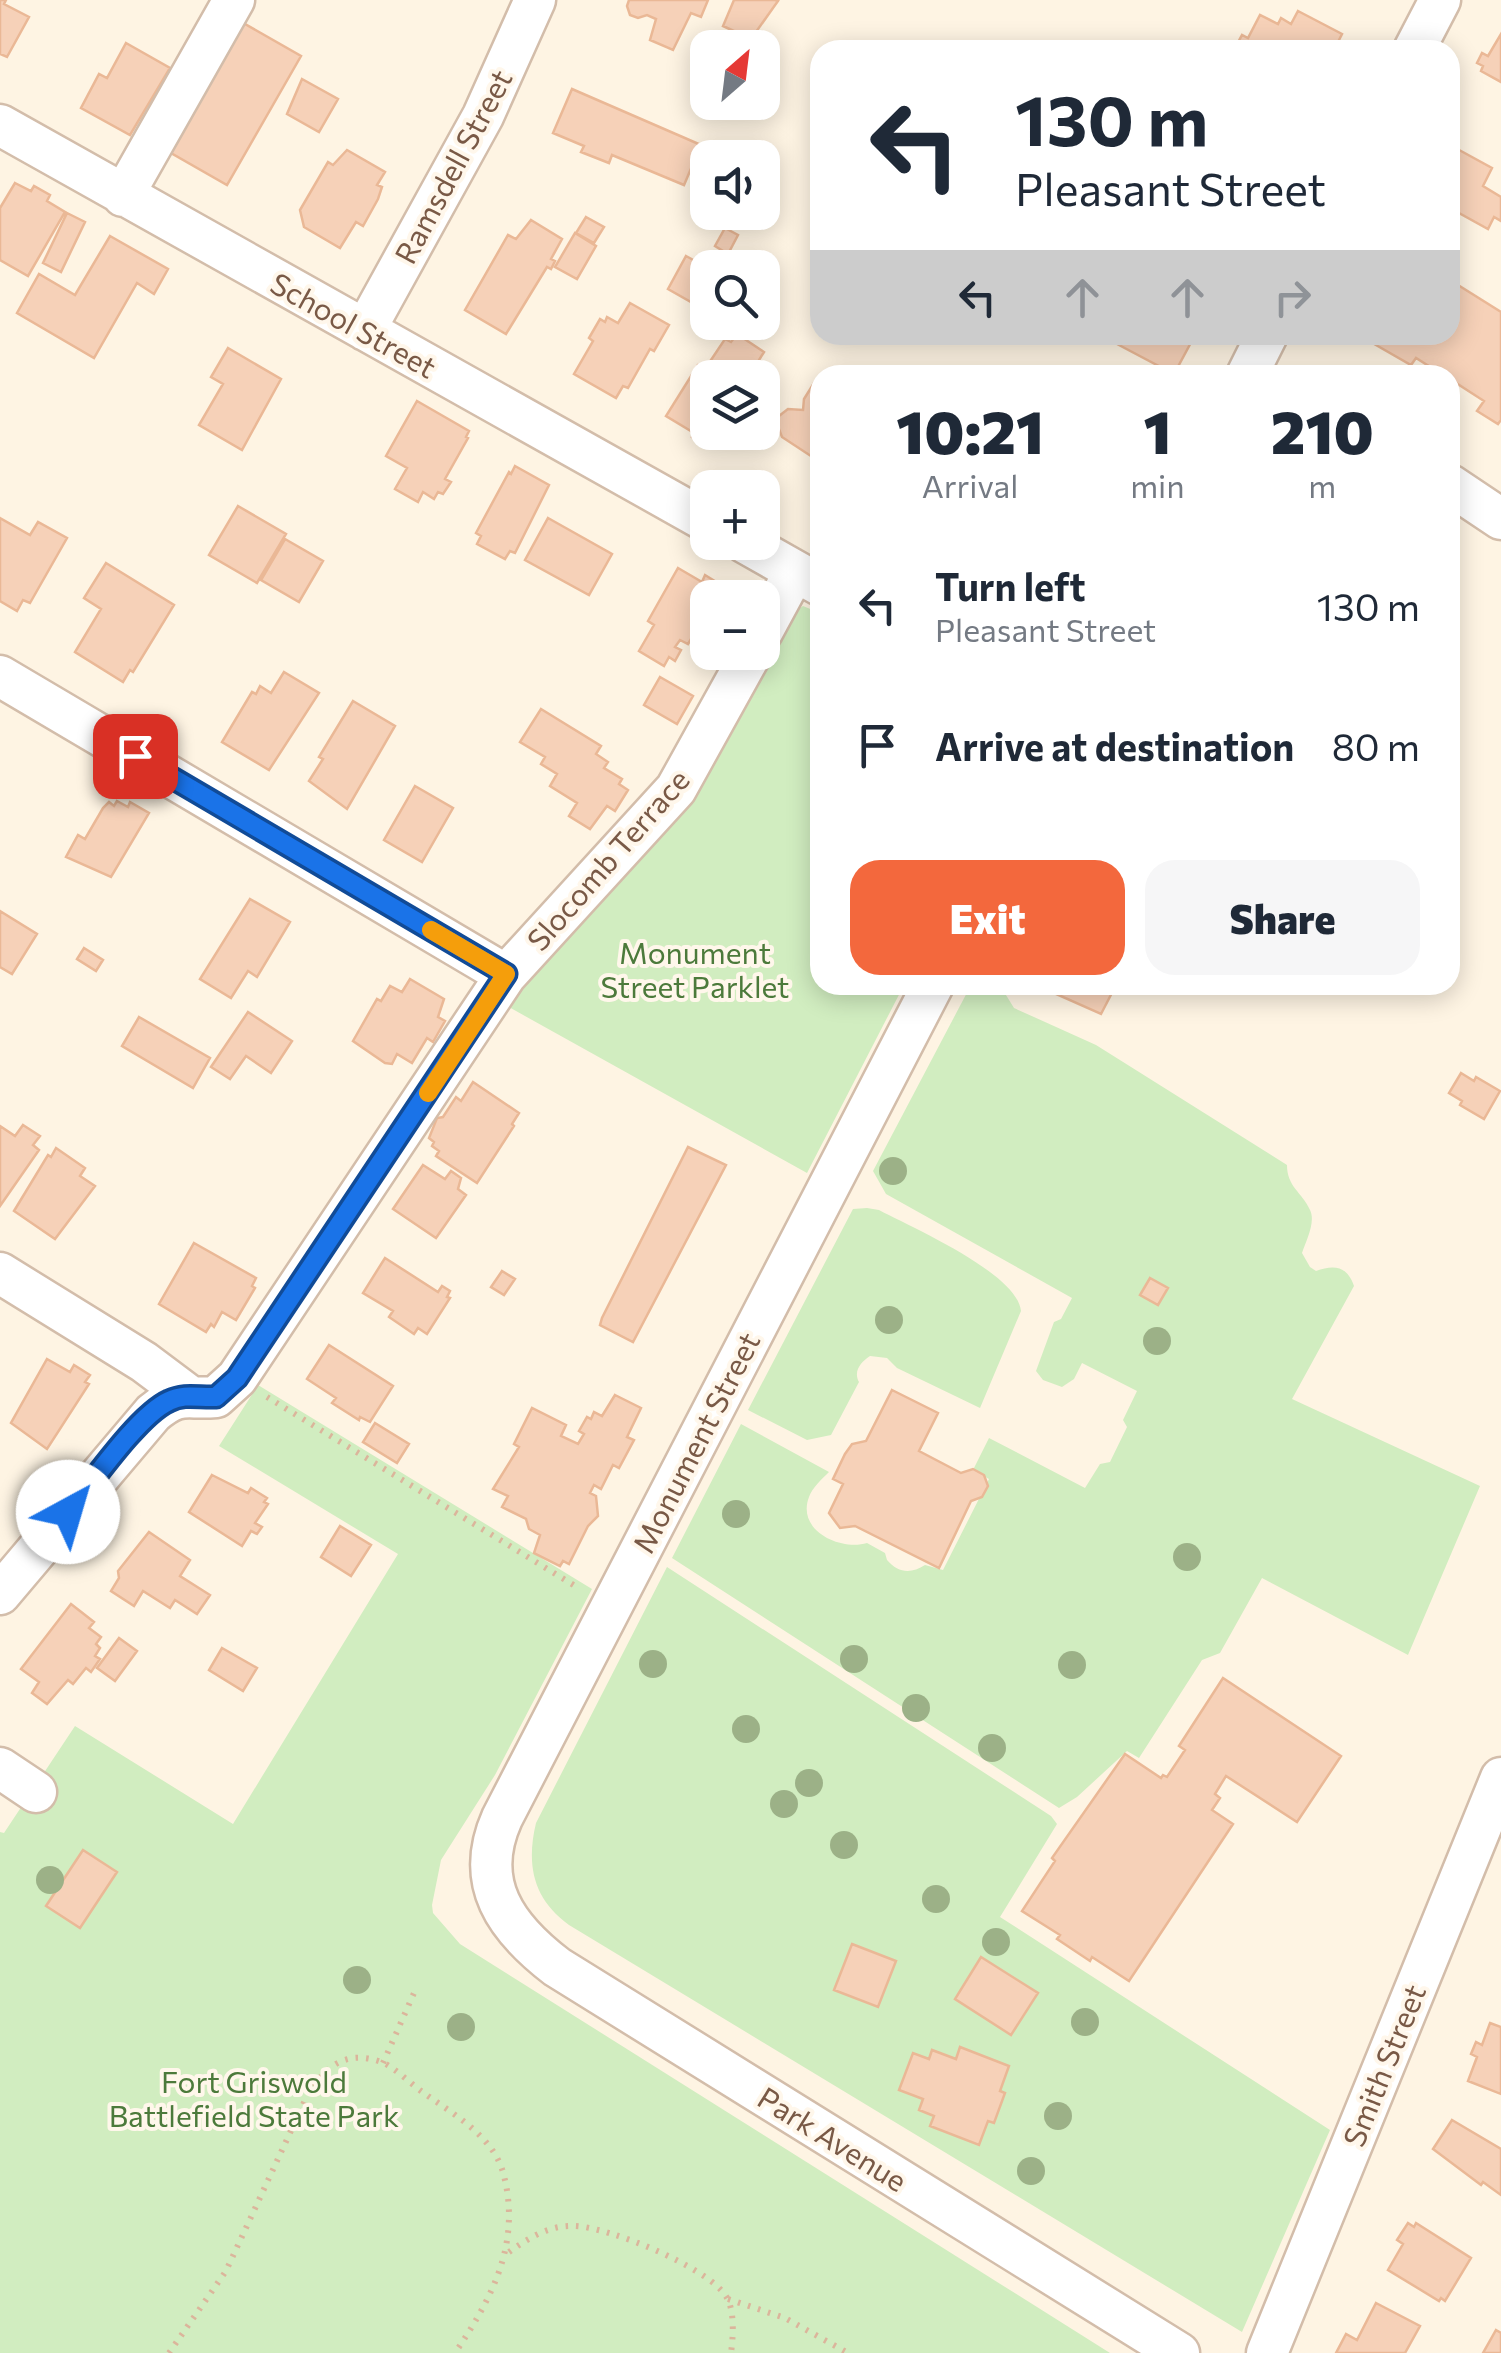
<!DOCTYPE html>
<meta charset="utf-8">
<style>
:root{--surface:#fff;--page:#f6f6f7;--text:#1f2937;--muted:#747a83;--accent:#f3683d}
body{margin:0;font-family:Commissioner,sans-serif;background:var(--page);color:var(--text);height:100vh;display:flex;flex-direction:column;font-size:38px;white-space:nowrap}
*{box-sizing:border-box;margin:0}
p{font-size:32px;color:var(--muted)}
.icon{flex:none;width:55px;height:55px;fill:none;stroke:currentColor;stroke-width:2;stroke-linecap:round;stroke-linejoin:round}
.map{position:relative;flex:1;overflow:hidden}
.panel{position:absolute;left:810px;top:365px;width:650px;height:630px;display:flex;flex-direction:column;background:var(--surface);border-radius:30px;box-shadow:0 5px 25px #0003}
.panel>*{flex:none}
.top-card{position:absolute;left:810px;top:40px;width:650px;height:305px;border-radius:30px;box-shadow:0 5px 25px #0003;background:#fff;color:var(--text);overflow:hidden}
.needle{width:65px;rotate:28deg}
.controls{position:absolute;left:690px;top:30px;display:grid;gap:20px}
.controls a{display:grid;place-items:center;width:90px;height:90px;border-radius:20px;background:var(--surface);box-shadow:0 5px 25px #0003;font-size:50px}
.pin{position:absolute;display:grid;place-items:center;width:85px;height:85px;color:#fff;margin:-42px;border-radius:20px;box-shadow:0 5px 15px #0006}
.me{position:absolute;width:110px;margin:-55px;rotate:39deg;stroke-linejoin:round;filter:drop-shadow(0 0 8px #0008)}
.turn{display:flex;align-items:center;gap:35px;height:210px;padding:0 40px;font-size:45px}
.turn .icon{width:130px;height:130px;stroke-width:2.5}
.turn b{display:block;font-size:70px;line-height:85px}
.lanes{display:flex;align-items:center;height:95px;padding:0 40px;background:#0003;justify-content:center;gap:50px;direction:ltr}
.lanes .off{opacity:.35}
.eta{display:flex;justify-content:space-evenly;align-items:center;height:170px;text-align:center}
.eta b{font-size:60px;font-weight:800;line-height:70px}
.action{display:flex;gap:20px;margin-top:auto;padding:20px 40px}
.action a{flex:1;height:115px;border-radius:30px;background:var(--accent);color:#fff;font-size:40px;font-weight:800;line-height:115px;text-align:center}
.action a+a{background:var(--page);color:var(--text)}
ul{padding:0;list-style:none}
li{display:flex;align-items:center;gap:30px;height:140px;padding:0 40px}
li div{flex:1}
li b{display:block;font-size:38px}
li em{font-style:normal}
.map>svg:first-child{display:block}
.green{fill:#d1edc0}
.building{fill:#f6d1b8;stroke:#eab896;stroke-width:2.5}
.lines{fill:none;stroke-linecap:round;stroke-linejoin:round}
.minor-casing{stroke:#d3bdaa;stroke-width:45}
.path{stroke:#dbb59b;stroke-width:6;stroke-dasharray:2.5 8;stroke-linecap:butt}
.minor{stroke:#fff;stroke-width:40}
.tree{fill:#9cb187}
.route-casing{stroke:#114b97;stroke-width:25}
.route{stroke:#1a73e8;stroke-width:18}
.slow{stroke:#f59e0b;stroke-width:18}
.labels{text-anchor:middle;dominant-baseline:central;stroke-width:8;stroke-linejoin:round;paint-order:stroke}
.street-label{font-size:30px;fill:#795946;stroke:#fff7eb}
.park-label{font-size:30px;fill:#4c7a3b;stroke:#fff7eb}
</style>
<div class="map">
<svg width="1501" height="2353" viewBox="0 0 1501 2353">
<rect width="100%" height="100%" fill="#fef4e3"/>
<path class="green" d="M803 606 820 613V985H904L807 1173 498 1001 696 789 791 614Z
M971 985 1001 987 1014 1008 1096 1045 1287 1165C1287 1187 1302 1192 1310 1210 1316 1222 1306 1241 1302 1253L1310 1267 1316 1271C1333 1265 1347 1265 1354 1286L1292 1399 1480 1486 1408 1655 1262 1578 1220 1653 1202 1660 1139 1758 1127 1751 1077 1797 1059 1808 672 1558 741 1424 829 1472C822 1479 812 1488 809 1497 796 1531 841 1551 867 1543L885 1553 887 1560C898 1573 911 1574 925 1565L943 1570 989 1479 973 1470 989 1438 1085 1488 1100 1464 1110 1462 1127 1427 1123 1420 1137 1391 1082 1363 1074 1379 1062 1387 1043 1380 1036 1371 1054 1322 1061 1319 1072 1298 886 1194 873 1171Z
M867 1208 879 1210C913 1228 1017 1273 1021 1311L980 1408 897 1368 887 1358 870 1356C861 1362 853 1371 859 1382L831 1435 807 1440 748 1410 853 1209Z
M258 1385 592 1589 495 1775 441 1860 432 1905 433 1913 460 1944 1110 2353H0V1832L4 1833 75 1726 233 1824 398 1554 219 1446Z
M667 1567 1051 1816 1057 1824 1000 1917 1330 2130 1242 2332 569 1925C533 1899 526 1865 536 1823Z"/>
<path class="building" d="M0 0H6L4 4 29 17 7 57 0 54Z
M629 0H708L701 17 691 13 673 50 650 40 656 19 647 15 638 18 630 15 627 6Z
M734 0H775L778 1 751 39 723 26Z
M1298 11 1342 34 1334 50H1234L1242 35 1248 38 1260 15 1278 24 1281 18 1291 24Z
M238 20 301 56 227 185 164 149Z
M1501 34V82L1481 71 1483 66 1477 63 1482 53 1488 56Z
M126 43 170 68 130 135 81 108 99 74 107 78Z
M302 79 338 99 319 132 287 114Z
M572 89 701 145 684 185 612 155 609 163 581 152 584 146 553 133Z
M1450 145 1492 168 1483 186 1501 197V221L1494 217 1488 229 1450 208Z
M347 150 385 172 377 185 382 187 378 199 363 226 356 222 340 248 304 227 300 210 328 162 333 165Z
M15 183 31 191 34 186 50 195 47 201 65 212 28 276 0 260V208Z
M67 213 85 222 61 272 43 263Z
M586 217 604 227 594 243 576 233Z
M531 220 562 239 551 259 555 261 551 269 547 267 506 334 465 310 508 235 516 239Z
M725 228 738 235 728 254 715 246Z
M575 233 596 246 577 279 555 267Z
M110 236 168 269 154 294 137 283 94 358 17 313 39 274 75 295Z
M686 256 708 268V289L698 306 668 289Z
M1450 280 1501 312V420L1498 424 1477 411 1484 401 1450 379V375H1443L1416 358 1411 365 1362 337 1450 335Z
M630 303 669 325 654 351 650 349 628 388 623 386 616 398 574 374 593 341 589 338 600 319 605 322 607 317 618 323Z
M737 334 764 352 759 360 769 369 762 379 708 378V432H720L710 448 692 437 694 433 666 416 698 365 709 363 725 339 731 342Z
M1100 335H1195L1174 374Z
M228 348 281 379 242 450 199 425 223 384 211 377Z
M820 380V462L782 437 777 424 779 416 788 409 803 410 804 399 814 383Z
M417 401 469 431 466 437 468 438 445 479 451 482 443 494 438 492 434 499 423 492 418 502 395 489 407 468 386 456Z
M515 466 549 485 515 553 510 551 505 559 477 544 481 536 476 533 509 472 511 474Z
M238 506 286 534 257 583 209 555Z
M0 518 30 535 38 522 67 538 30 603 23 600 17 611 0 601Z
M548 518 612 554 589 595 525 560Z
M285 539 323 561 299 602 261 580Z
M106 563 174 605 133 672 130 670 123 682 75 652 101 609 84 598Z
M678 568 702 582 705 575 718 583 714 588 719 591 715 598H708V611L688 644 680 640 675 647 681 650 675 661 669 657 664 666 639 651 654 625 648 621Z
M284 672 319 693 269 770 222 742 252 692 256 694 260 686 271 693Z
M660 677 693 696 677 724 644 705Z
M353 701 395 726 347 809 309 781 323 759 319 757Z
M541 709 601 746 596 754 608 762 604 768 622 779 619 784 628 790 615 811 607 806 590 829 569 816 577 803 550 786 557 774 541 764 545 757 520 742Z
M415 786 453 808 422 862 384 840Z
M117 801 128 807 130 802 149 813 111 877 66 857 78 835 85 839 103 808 109 802 114 806Z
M250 899 290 922 257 977 248 971 231 998 200 979Z
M0 911 37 934 12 974 0 967Z
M84 948 103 960 96 971 77 959Z
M410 979 444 999 438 1017 445 1021 433 1042 427 1038 412 1063 397 1054 392 1064 385 1063 353 1041 377 999 381 1001 390 986 402 992Z
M1036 985H1116L1101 1014Z
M248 1012 292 1041 271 1073 246 1056 230 1079 211 1067Z
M139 1017 210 1058 193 1088 122 1046Z
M1461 1073 1474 1081 1476 1077 1500 1091 1484 1119 1460 1105 1462 1101 1449 1093Z
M473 1082 519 1113 512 1124 514 1126 477 1183 436 1156 439 1151 432 1146 434 1142 429 1138 437 1118 443 1117 456 1097 461 1101Z
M23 1125 40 1136 33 1145 39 1150 0 1206V1126L15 1136Z
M688 1147 726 1165 633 1342 600 1325 602 1318Z
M56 1148 85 1168 80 1176 95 1186 55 1239 14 1211 48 1155 51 1157Z
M423 1165 445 1179 451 1171 461 1178 458 1189 466 1195 436 1238 393 1209Z
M194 1243 256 1278 252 1286 255 1288 236 1320 222 1312 214 1327 211 1324 206 1332 159 1304Z
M385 1258 438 1292 442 1286 450 1291 447 1297 450 1298 427 1334 418 1328 414 1334 389 1317 393 1311 363 1293Z
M502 1271 515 1279 504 1295 491 1287Z
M1150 1278 1168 1288 1158 1305 1140 1295Z
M329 1345 393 1386 370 1422 360 1417 359 1420 332 1403 336 1398 307 1379Z
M47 1359 70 1372 74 1365 90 1375 85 1382 89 1384 47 1449 11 1423Z
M892 1390 938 1413 919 1451 961 1473 973 1469 984 1475 988 1486 982 1497 971 1501 939 1568 855 1526 840 1528 829 1513 843 1484 833 1479 845 1454 852 1444 866 1441Z
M615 1395 641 1408 627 1437 634 1440 619 1468 613 1465 601 1489 594 1485 590 1493 596 1496 598 1516 588 1526 569 1564 563 1561 560 1566 534 1553 540 1535 529 1529 526 1519 502 1507 508 1496 493 1489 519 1447 514 1444 532 1408 566 1425 561 1436 578 1444 584 1434 579 1431 587 1417 591 1419 594 1412 602 1416Z
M375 1423 409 1444 397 1463 363 1442Z
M212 1475 248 1493 251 1488 267 1498 264 1502 268 1504 255 1523 262 1527 257 1534 251 1531 242 1546 189 1512Z
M340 1526 371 1545 351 1576 321 1557Z
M149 1532 190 1560 180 1576 210 1595 197 1614 175 1600 170 1608 143 1591 134 1606 111 1591 119 1578 118 1571Z
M71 1604 94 1622 89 1628 101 1637 96 1644 100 1648 95 1656 100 1659 91 1672 86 1668 73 1684 68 1680 47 1704 32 1693 39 1682 21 1669Z
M119 1638 137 1651 115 1681 97 1668Z
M222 1648 257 1668 243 1691 209 1670Z
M1223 1678 1341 1756 1297 1822 1226 1776 1215 1794 1220 1798 1212 1810 1233 1824 1129 1981 1092 1957 1090 1961 1057 1939 1060 1935 1022 1911 1055 1861 1052 1858 1125 1754 1161 1778 1163 1775 1167 1777 1185 1750 1179 1746Z
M83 1850 117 1872 80 1928 46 1906Z
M852 1944 896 1961 878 2007 834 1990Z
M981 1957 1038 1993 1011 2035 955 1999Z
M1490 2023 1501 2027V2094L1468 2081 1477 2057 1471 2054 1476 2042 1482 2045Z
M960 2047 1009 2066 1000 2091 1005 2093 994 2123 988 2121 979 2145 930 2126 934 2116 919 2110 923 2099 899 2090 913 2053 929 2059 932 2050 956 2059Z
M1452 2120 1501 2149V2195L1483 2182 1481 2185 1433 2149Z
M1408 2223 1414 2227 1416 2223 1471 2258 1445 2301 1441 2298 1439 2301 1388 2270 1403 2244 1397 2240Z
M1376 2303 1420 2326 1405 2353H1336L1346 2334 1357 2340Z
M1496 2330 1501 2333V2353H1483Z"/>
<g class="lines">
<defs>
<path id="minor" d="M1414 50 1440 0
M0 125 708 522
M123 196 234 0
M365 330 483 116 535 0
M1247 375 1267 335
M1450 485 1501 519
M744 542 820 585
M762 632 795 571
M0 676 506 975
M933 985 502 1818C473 1883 506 1928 557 1967L1179 2353
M0 1273 144 1362 188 1395
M0 1594 153 1413C181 1390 185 1400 216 1397L237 1378 506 975 676 789 752 652
M0 1768 36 1792
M1267 2353 1501 1778"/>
</defs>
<use href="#minor" class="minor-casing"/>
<path class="path" d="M267 1397 580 1589
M383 2063 414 1993
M509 2252C527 2239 549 2225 573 2226 607 2226 711 2268 727 2298 735 2312 733 2338 731 2353
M728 2299 785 2318 848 2353
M169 2353 226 2271 308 2094C320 2077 331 2061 354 2058 363 2057 375 2059 384 2063 397 2070 409 2082 421 2091 451 2113 495 2136 504 2176 521 2244 492 2298 455 2353"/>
<use href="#minor" class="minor"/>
</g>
<g class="tree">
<circle cx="893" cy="1171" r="14"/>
<circle cx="889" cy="1320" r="14"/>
<circle cx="1157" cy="1341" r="14"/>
<circle cx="736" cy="1514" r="14"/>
<circle cx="1187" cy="1557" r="14"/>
<circle cx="854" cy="1659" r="14"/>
<circle cx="653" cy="1664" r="14"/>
<circle cx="1072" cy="1665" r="14"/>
<circle cx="916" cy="1708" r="14"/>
<circle cx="746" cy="1729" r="14"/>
<circle cx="992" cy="1748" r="14"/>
<circle cx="809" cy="1783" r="14"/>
<circle cx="784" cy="1804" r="14"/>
<circle cx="844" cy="1845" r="14"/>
<circle cx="50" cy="1880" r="14"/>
<circle cx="936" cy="1899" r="14"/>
<circle cx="996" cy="1942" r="14"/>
<circle cx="357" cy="1980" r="14"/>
<circle cx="1085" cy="2022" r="14"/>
<circle cx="461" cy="2027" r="14"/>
<circle cx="1058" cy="2116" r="14"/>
<circle cx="1031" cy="2171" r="14"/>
</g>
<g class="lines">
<defs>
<path id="route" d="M68 1512C91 1484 138 1415 169 1401 185 1393 199 1398 216 1397L237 1378 506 974 135 756"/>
</defs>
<use href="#route" class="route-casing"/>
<use href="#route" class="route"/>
<path class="slow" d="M428 1093 506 974 431 930"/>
</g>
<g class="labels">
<g class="street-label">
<text transform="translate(452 166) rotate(-62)">Ramsdell Street</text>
<text transform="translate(354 324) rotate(29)">School Street</text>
<text transform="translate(607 859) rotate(-49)">Slocomb Terrace</text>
<text transform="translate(695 1442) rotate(-63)">Monument Street</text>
<text transform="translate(1383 2065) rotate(-68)">Smith Street</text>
<text transform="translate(833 2138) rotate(32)">Park Avenue</text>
</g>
<g class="park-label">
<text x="695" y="951">Monument<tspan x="695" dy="34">Street Parklet</tspan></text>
<text x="254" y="2080">Fort Griswold<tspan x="254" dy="34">Battlefield State Park</tspan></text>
</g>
</g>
</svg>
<div class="controls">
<a><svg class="needle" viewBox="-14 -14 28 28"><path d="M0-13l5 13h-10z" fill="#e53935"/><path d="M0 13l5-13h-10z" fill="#747a83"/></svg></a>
<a><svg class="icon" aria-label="sound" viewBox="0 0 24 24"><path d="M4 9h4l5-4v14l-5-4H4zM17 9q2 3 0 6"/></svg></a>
<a><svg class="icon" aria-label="search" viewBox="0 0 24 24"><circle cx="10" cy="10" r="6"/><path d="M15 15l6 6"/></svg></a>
<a><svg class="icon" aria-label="layers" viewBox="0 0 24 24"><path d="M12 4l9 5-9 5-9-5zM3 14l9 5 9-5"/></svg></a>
<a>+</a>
<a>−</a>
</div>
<div class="pin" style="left:135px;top:756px;background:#d93025"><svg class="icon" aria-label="arrive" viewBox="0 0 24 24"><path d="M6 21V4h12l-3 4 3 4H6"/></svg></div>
<svg class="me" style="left:68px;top:1512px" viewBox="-20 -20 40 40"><circle r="19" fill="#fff"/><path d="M0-13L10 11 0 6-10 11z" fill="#1a73e8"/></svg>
<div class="top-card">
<div class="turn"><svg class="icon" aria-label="left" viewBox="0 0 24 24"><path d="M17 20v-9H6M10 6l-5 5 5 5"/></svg><div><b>130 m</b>Pleasant Street</div></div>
<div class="lanes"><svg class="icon" aria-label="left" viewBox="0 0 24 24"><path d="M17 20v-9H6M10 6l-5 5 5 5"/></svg><svg class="icon off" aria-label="ahead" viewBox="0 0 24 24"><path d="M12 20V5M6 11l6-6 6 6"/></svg><svg class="icon off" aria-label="ahead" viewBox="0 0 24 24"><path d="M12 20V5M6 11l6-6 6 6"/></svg><svg class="icon off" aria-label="right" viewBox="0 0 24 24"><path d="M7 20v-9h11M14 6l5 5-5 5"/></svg></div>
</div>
<section class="panel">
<div class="eta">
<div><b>10:21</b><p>Arrival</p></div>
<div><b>1</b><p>min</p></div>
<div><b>210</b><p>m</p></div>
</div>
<ul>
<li><svg class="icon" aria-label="left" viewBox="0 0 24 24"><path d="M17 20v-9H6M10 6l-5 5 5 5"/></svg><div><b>Turn left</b><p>Pleasant Street</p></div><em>130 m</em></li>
<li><svg class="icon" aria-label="arrive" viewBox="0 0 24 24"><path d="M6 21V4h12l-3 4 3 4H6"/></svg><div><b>Arrive at destination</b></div><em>80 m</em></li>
</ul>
<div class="action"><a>Exit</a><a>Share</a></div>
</section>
</div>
